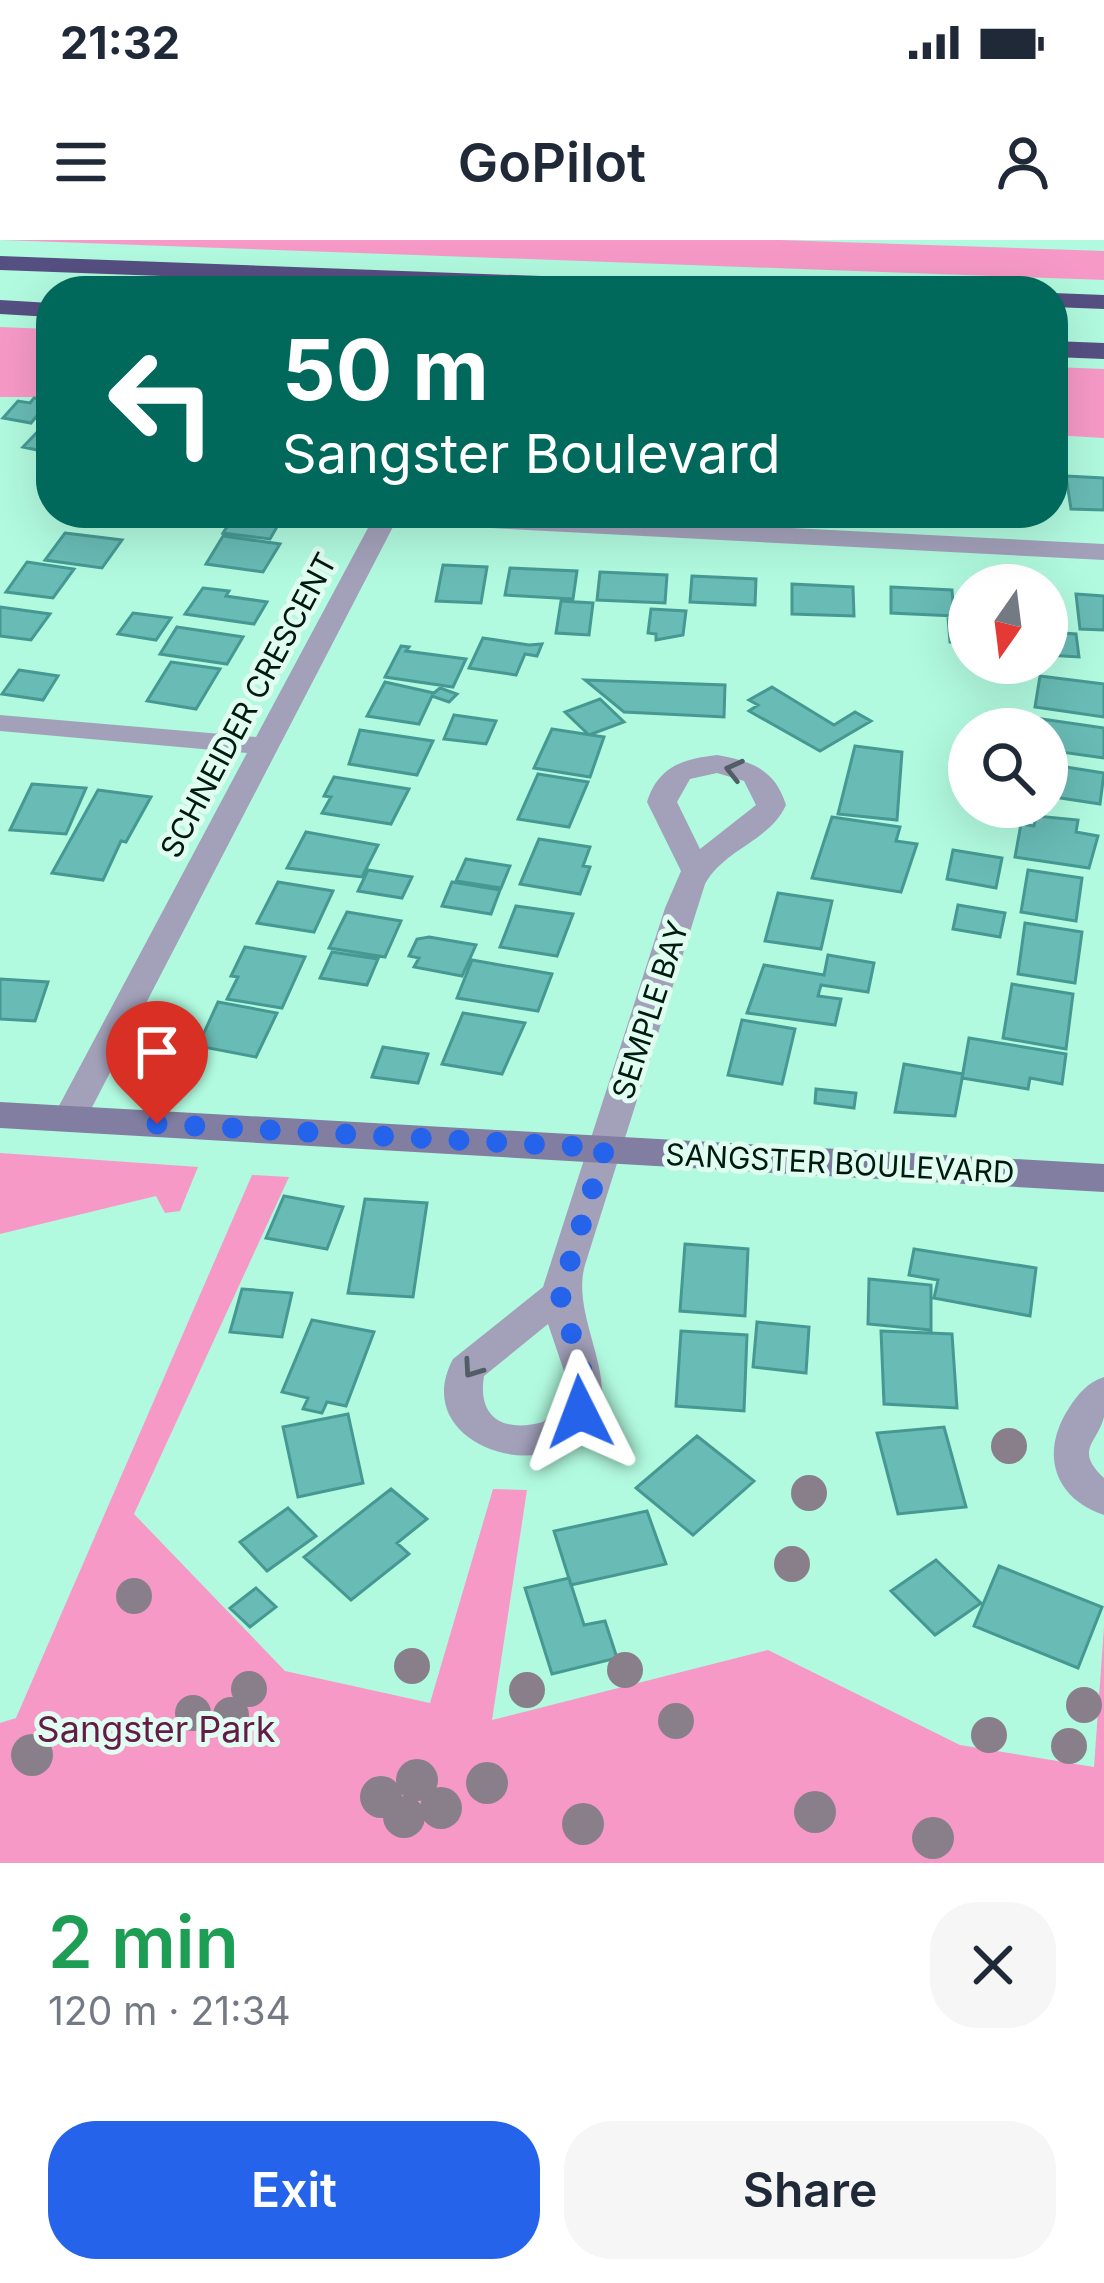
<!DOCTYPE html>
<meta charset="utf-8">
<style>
:root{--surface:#fff;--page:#f6f6f7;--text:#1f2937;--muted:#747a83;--accent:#2563eb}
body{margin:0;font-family:Inter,sans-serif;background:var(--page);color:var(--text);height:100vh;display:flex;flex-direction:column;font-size:45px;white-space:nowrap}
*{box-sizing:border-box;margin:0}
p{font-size:39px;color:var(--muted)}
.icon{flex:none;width:66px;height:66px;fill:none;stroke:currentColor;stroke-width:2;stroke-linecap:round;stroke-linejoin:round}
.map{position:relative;height:1623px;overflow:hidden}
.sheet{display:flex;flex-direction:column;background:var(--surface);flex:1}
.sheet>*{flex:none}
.top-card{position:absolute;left:36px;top:36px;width:1032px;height:252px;border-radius:48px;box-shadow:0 12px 48px #0002;background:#00695c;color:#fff;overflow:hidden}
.needle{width:78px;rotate:194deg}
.fabs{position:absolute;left:948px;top:324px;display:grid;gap:24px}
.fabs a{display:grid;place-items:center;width:120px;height:120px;border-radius:50%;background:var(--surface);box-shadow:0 12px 48px #0002;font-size:60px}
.pin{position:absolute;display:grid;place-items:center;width:102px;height:102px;color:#fff;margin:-123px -51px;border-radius:50% 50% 50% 0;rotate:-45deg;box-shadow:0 0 12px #0007}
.pin .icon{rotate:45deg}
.me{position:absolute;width:132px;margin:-66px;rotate:357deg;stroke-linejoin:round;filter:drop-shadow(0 0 9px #0008)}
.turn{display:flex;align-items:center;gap:42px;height:252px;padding:0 48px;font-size:54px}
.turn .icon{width:156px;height:156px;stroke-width:2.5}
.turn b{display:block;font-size:84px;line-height:102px}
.round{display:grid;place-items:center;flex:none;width:126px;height:126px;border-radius:48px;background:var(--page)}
.overview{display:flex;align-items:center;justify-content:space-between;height:204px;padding:0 48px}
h1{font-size:72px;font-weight:600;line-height:90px;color:#1e9e55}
.cta{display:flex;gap:24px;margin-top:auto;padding:24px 48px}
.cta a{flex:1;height:138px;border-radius:48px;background:var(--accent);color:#fff;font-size:48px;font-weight:600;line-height:138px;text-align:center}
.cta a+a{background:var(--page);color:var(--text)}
.status{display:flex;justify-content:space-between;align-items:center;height:84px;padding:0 60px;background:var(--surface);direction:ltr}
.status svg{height:33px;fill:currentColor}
header{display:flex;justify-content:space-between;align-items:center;height:156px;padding:0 48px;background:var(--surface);font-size:54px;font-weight:600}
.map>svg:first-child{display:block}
.green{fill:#f799c7}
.building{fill:#69bbb5;stroke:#469993;stroke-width:3}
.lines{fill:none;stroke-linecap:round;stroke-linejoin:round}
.street{fill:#a3a1ba;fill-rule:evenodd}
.secondary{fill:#817ea2;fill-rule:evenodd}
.highway{fill:#564f82;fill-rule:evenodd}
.tree{fill:#887f8b}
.oneway{stroke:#525d66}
.route{stroke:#2563eb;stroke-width:21;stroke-dasharray:0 37.8}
.labels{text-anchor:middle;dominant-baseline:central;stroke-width:10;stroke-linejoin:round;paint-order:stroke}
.street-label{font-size:30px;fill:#001911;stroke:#e1fdf2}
.near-park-label{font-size:36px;fill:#661a46;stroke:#e1fdf2}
</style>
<div class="status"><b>21:32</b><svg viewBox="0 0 49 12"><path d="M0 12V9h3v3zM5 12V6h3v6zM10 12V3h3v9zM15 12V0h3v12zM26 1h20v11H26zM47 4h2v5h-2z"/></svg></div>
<header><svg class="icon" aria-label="menu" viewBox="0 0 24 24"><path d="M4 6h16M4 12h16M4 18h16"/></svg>GoPilot<svg class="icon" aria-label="person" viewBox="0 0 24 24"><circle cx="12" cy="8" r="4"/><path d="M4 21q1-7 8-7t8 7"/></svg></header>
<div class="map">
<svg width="1104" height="1623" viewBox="0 0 1104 1623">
<rect width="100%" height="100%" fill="#b1fadf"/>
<path class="green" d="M2 0H780L1104 11V40Z
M0 87 51 89V157H0Z
M1053 127 1104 129V198L1053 195Z
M0 913 198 927 180 971 165 973 156 956 0 994Z
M252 935 289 937 134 1274 285 1431 430 1463 493 1249 527 1250 492 1480 768 1410 960 1505 1094 1527 1104 1387V1623H0V1483L16 1478Z"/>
<path class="building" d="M34 158 50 160 31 183 3 178 18 161 30 163Z
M43 186 51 188V213L23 207Z
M1066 236 1104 238V270L1071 269Z
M79 273H141L138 281 76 280Z
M236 273H285L270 299 223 293Z
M65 293 122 300 102 328 45 320Z
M223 296 280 304 263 332 206 324Z
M27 322 74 329 53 358 6 352Z
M443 325 487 327 481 363 436 361Z
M510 328 577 331 573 359 505 355Z
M600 332 667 335 665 363 597 360Z
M692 336 756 339 755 365 690 362Z
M792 344 853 347 854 376 792 374Z
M891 347 952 350 954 376 891 373Z
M203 348 229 351 226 356 267 362 254 384 185 374Z
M1076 354 1104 356V390L1080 389Z
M561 361 593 363 589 395 556 393Z
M0 367 50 374 31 400 0 396Z
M651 369 686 371 683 395 656 400V394L648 393Z
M133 373 171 378 156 400 118 394Z
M948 377 969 378V403L950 402Z
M177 387 243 397 227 424 160 414Z
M1047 392 1076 394 1079 417 1047 415Z
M483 398 529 405 542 404 537 416 525 414 516 435 469 428Z
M401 406 409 407 406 411 466 419 453 447 385 437Z
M171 422 220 429 196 469 147 461Z
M19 430 58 436 43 460 2 454Z
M1040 436 1104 444V477L1035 467Z
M585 440 725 445 724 477 624 472Z
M385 442 434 453 440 448 457 454 449 462 432 456 419 484 367 476Z
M772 447 834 485 855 472 871 481 820 511 749 471 758 465 749 460Z
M600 459 624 482 589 495 565 472Z
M454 475 496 481 486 504 444 499Z
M1035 478 1104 488V518L1047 510V489H1033Z
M552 489 604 497 590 537 534 528Z
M360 490 433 501 417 535 349 524Z
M855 506 902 512 897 580 838 574Z
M1047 524 1104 533 1100 564 1047 556Z
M538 534 588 542 569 587 518 579Z
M334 537 409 549 391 584 322 573 331 557 324 556Z
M32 544 86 548 66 594 10 590Z
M98 550 151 557 126 602 121 601 103 640 52 633Z
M1036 576 1078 580 1076 592 1098 596 1089 628 1015 617 1021 584 1034 586Z
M832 577 900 587 896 601 917 604 901 652 812 638Z
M306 592 378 605 362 637 287 628Z
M539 599 590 607 583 626 590 627 580 654 520 644Z
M953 610 1002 618 996 648 947 639Z
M466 619 510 626 501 648 456 641Z
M368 630 381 632 412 637 402 658 358 651Z
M1028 630 1082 638 1076 681 1021 672Z
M278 642 333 651 314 692 257 683Z
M452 642 500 650 491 674 442 666Z
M778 653 832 661 821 709 765 701Z
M958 665 1005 673 1000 697 953 689Z
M516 666 573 674 557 716 500 707Z
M347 672 401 681 385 717 329 708Z
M1025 683 1082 692 1075 743 1018 734Z
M429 697 476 705 462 736 414 727 419 718 409 716 417 699Z
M245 707 305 717 282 768 227 759 238 737 231 736Z
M332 712 378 719 367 745 320 738Z
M828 715 874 723 868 752 821 745 818 756 841 759 835 785 747 773 764 725 824 735Z
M472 720 552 734 538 771 457 758Z
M0 739 48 742 35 781 0 779Z
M1012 744 1073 754 1066 809 1003 798Z
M218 762 277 773 256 817 198 806Z
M463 773 525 783 502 834 442 824Z
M742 780 795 789 782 844 728 835Z
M969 798 1066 814 1062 844 1030 838 1028 849 962 838Z
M383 807 428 814 418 843 372 837Z
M904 824 963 834 955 876 895 872Z
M816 849 856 853 854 868 815 863Z
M284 956 343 967 327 1009 266 998Z
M365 959 427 963 413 1057 348 1053Z
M685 1004 748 1009 745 1076 680 1071Z
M914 1009 1036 1028 1030 1076 934 1058 938 1040 909 1035Z
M869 1039 931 1045V1090L868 1084Z
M242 1049 292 1053 282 1097 230 1092Z
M312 1080 374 1092 346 1166 327 1162 322 1173 303 1169 308 1158 282 1152Z
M757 1082 809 1087 806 1133 753 1127Z
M681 1091 747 1095 744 1171 676 1166Z
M881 1091 952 1094 957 1168 884 1164Z
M348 1174 363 1243 298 1257 283 1187Z
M944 1187 966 1267 898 1274 877 1193Z
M697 1196 754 1241 693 1295 636 1248Z
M391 1249 427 1279 397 1303 409 1314 351 1360 304 1317Z
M288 1268 316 1296 267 1331 240 1302Z
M647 1271 666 1324 571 1345 554 1291Z
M936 1320 981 1363 935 1395 891 1351Z
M999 1326 1102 1367 1078 1428 974 1386Z
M569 1338 584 1385 605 1381 617 1418 552 1434 525 1348Z
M256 1348 276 1367 250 1387 230 1368Z"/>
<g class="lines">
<path class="street" d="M376 273H496L1104 304V320L395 283 87 877 82 886H58L53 877 247 513 0 491V475L256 497Z
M717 515C751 521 775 529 786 565 770 601 724 609 705 644L585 1025C567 1086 643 1164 569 1205 510 1237 414 1192 453 1119L543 1047 665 668 681 631 647 562C658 527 682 519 717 515ZM717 533 744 541 756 565 700 609 677 562 690 539ZM548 1084 565 1134V1160L543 1182C504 1193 477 1178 484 1136Z
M1104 1137C1104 1149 1104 1166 1104 1177 1097 1204 1074 1210 1104 1238V1275C1053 1258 1040 1212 1069 1168 1078 1154 1088 1142 1104 1137Z"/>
<path class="secondary" d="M0 862 1104 924V952L0 888Z"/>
<path class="highway" d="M0 16 756 44 768 51H561L0 30Z
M1053 53 1104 55V69L1053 67Z
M0 60 51 63V77L0 74Z
M1053 101 1104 103V119L1053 117Z"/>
</g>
<g class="tree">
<circle cx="1009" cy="1206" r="18"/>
<circle cx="809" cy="1253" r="18"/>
<circle cx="792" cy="1324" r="18"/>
<circle cx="134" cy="1356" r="18"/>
<circle cx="412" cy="1426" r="18"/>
<circle cx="625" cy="1430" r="18"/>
<circle cx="249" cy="1449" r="18"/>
<circle cx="527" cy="1450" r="18"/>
<circle cx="1084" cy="1465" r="18"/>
<circle cx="193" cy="1473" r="18"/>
<circle cx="231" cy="1475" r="18"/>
<circle cx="676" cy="1481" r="18"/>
<circle cx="989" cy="1495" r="18"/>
<circle cx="1069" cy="1506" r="18"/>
<circle cx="32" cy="1515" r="21"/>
<circle cx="417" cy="1540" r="21"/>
<circle cx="487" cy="1543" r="21"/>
<circle cx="381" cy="1557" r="21"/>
<circle cx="441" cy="1568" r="21"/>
<circle cx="815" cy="1572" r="21"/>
<circle cx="404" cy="1577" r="21"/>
<circle cx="583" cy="1584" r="21"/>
<circle cx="933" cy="1598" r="21"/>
</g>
<defs><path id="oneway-chevron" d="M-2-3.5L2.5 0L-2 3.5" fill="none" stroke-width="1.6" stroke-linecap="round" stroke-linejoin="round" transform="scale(3)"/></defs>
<g class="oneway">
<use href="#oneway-chevron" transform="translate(734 530) rotate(-166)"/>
<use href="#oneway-chevron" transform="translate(472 1129) rotate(125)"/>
</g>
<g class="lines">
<path class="route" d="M157 884 605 908 560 1054 584 1138 586 1155 580 1172"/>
</g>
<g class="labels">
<g class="street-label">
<text transform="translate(248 465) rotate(-62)">SCHNEIDER CRESCENT</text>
<text transform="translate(650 770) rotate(-72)">SEMPLE BAY</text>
<text transform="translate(840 923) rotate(3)">SANGSTER BOULEVARD</text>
</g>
<g class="near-park-label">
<text x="156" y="1489">Sangster Park</text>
</g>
</g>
</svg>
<div class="fabs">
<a><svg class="needle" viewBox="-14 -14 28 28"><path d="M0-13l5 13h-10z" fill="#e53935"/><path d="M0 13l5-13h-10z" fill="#747a83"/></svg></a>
<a><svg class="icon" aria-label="search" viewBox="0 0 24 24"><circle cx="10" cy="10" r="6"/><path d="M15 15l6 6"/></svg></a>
</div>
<div class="pin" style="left:157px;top:884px;background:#d93025"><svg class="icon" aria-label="arrive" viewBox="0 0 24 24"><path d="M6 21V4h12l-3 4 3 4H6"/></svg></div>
<svg class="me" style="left:580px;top:1172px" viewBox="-20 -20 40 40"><path d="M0-17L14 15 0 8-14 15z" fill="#2563eb" stroke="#fff" stroke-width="4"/></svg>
<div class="top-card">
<div class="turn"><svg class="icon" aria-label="left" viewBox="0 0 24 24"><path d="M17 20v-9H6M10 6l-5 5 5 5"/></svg><div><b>50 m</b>Sangster Boulevard</div></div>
</div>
</div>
<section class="sheet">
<div class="overview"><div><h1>2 min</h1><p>120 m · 21:34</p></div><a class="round"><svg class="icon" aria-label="close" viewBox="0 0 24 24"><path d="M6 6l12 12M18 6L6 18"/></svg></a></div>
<div class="cta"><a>Exit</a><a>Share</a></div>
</section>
